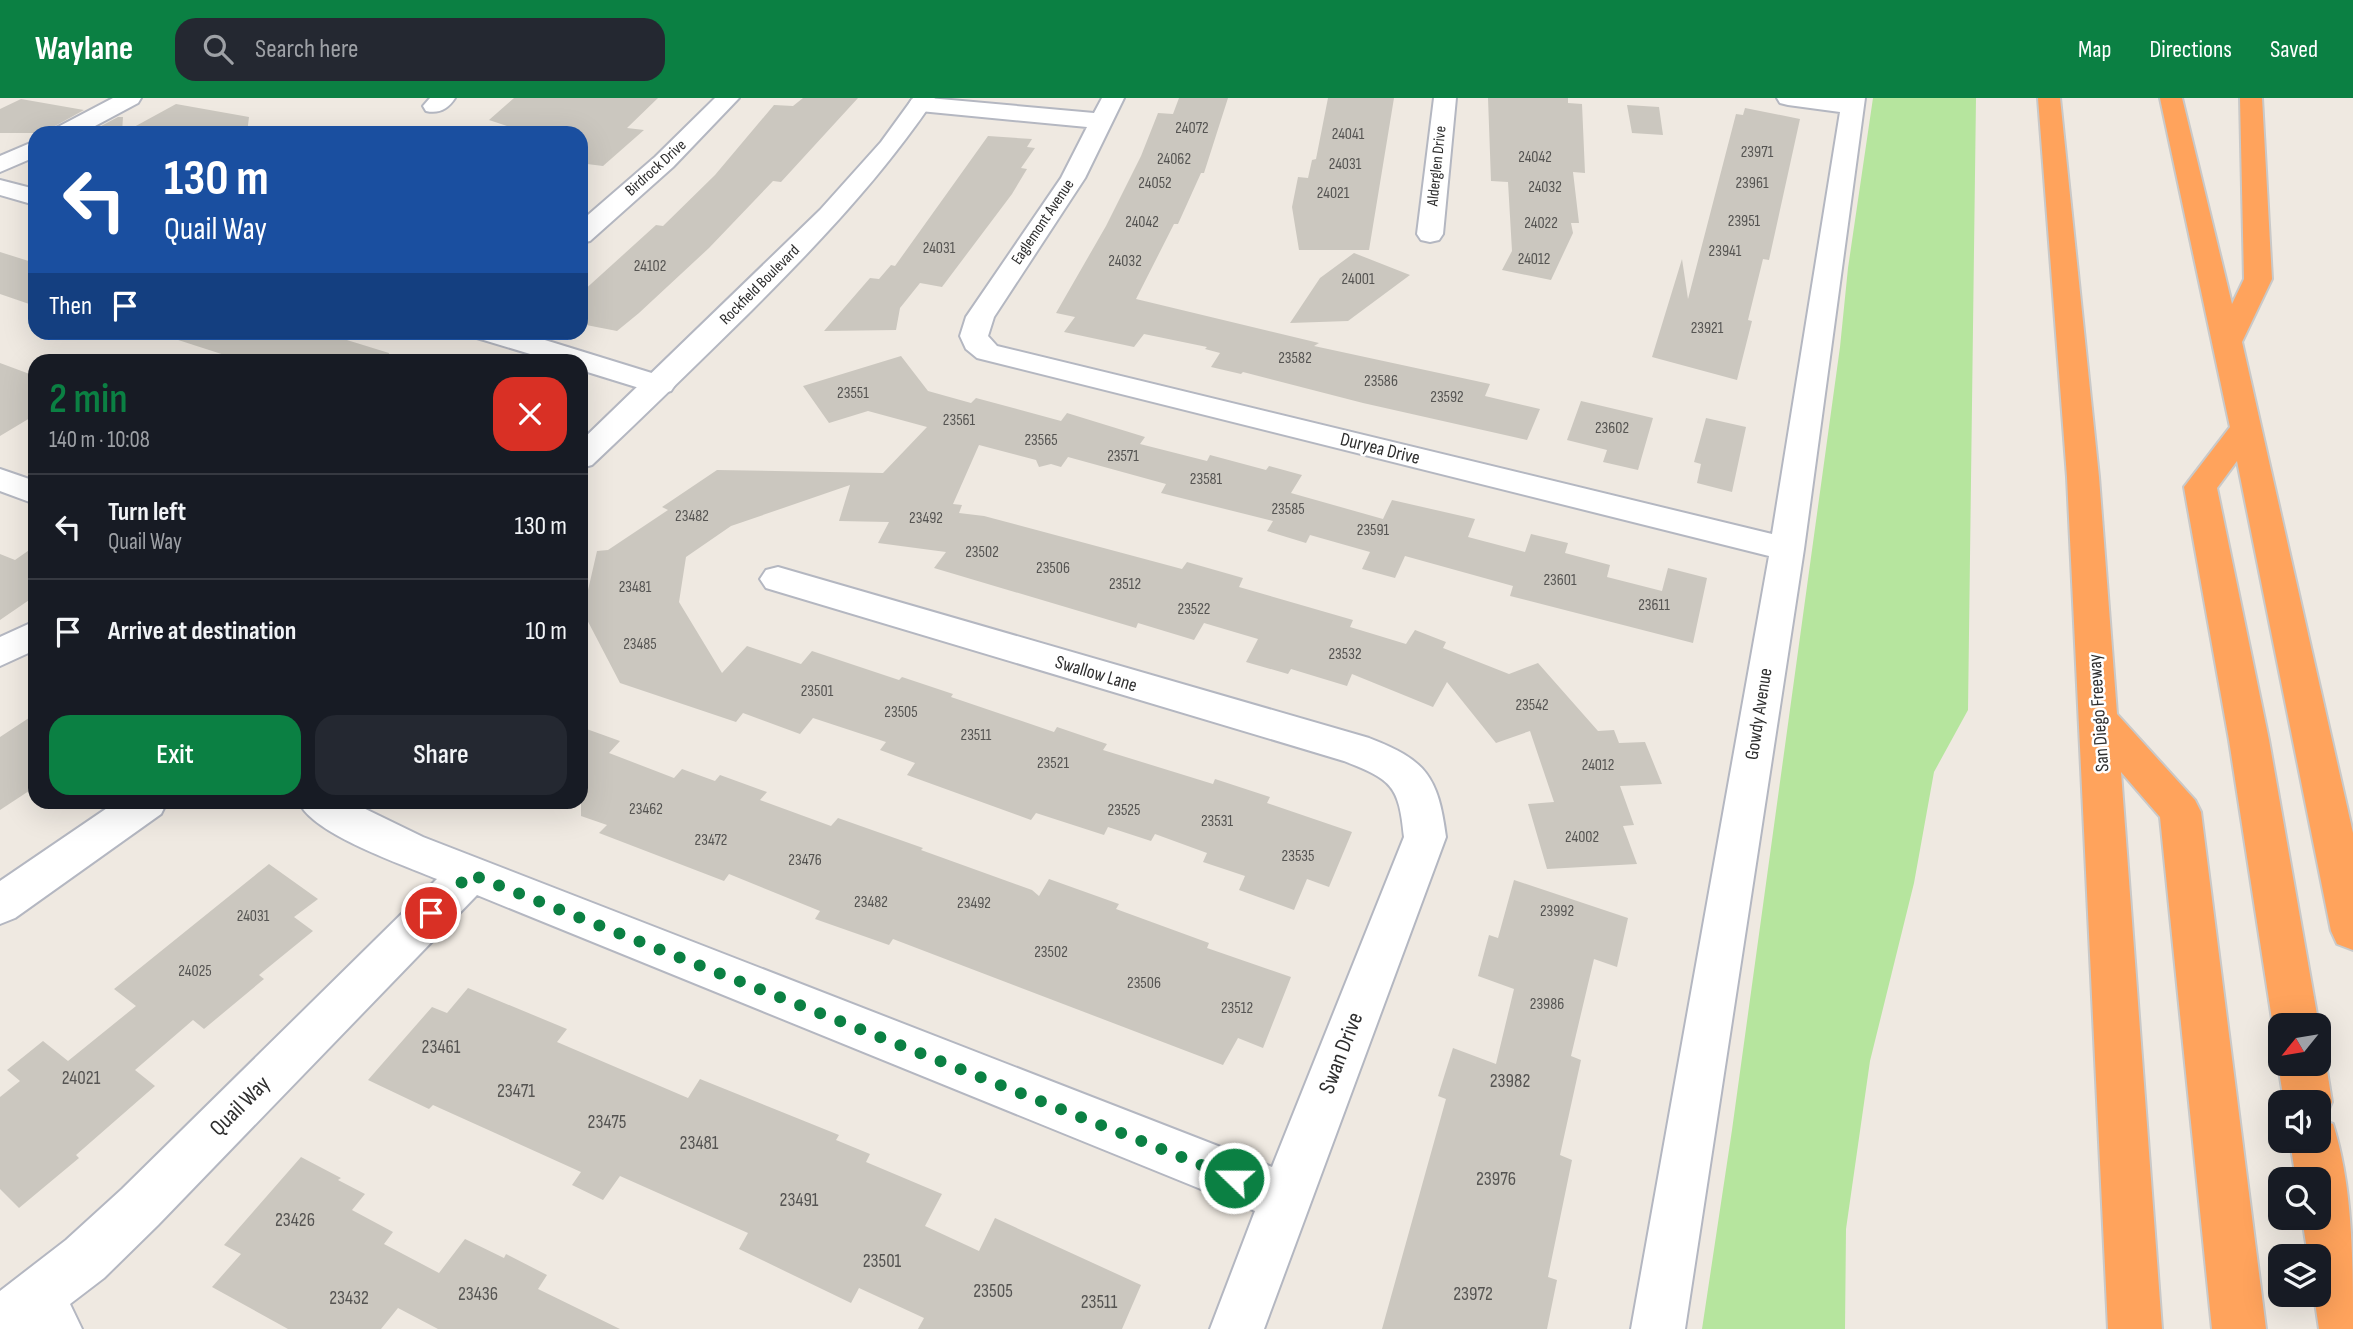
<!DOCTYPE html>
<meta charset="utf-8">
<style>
:root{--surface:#171b24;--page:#242831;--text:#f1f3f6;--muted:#9ea1a6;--line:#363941;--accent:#0b8043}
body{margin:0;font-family:"Sofia Sans Condensed",sans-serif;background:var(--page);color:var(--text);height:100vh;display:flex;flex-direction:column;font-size:26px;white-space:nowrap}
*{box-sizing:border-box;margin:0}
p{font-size:23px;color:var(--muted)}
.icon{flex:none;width:38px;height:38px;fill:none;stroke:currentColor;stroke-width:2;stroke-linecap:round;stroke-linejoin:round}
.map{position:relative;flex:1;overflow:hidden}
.panel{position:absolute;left:28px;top:256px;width:560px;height:455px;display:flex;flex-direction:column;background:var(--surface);border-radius:21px;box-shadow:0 7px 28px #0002}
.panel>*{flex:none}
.guide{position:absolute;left:28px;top:28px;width:560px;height:214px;border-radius:21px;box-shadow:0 7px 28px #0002;background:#1a4fa0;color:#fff;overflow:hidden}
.needle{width:46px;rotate:240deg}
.fabs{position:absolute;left:2268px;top:915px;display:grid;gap:14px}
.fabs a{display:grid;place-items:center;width:63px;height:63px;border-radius:14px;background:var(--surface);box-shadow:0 7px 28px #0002;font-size:35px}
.pin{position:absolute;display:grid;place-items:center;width:60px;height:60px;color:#fff;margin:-30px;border:4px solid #fff;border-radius:50%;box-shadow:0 2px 7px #0007}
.me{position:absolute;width:77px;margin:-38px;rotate:292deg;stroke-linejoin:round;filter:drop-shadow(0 0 5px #0008)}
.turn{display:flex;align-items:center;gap:24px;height:147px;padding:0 21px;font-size:32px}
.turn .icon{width:91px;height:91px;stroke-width:2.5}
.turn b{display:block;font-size:49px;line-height:60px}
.then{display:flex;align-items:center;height:66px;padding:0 21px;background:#0003;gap:14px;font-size:26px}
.round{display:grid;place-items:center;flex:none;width:74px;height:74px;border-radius:21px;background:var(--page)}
.overview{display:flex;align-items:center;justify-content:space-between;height:119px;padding:0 21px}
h1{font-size:42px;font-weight:600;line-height:52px;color:var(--accent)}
.primary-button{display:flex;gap:14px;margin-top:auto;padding:14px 21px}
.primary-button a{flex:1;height:80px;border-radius:21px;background:var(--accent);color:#fff;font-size:28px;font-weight:600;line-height:80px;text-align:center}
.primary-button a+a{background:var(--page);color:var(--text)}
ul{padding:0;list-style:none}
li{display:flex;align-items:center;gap:21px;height:105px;padding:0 21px;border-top:2px solid var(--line)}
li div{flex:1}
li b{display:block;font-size:26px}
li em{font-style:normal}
header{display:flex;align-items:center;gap:42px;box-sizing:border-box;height:98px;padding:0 35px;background:var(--accent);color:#fff}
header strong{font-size:33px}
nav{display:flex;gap:38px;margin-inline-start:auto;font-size:24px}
.search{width:490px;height:63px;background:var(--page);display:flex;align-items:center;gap:18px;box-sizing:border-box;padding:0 24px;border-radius:21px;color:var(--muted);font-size:26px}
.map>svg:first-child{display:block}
.green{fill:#b6e59e}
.building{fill:#cbc7bf}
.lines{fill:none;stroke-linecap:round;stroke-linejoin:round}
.street-casing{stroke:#b4b7c1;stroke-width:4}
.secondary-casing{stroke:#b4b7c1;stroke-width:4}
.highway-casing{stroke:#c9c9c9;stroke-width:4}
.street{fill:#fff;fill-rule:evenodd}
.secondary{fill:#fff;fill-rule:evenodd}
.highway{fill:#ffa35c;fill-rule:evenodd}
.route{stroke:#0b8043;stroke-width:12;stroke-dasharray:0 21.6}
.labels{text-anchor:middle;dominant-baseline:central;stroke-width:5;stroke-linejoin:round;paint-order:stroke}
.number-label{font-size:16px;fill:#555452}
.far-street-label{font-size:16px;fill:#2e2e2e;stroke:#fff}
.street-label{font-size:19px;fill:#2e2e2e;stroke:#fff}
.near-number-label{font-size:19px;fill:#555452}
.near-street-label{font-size:23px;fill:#2e2e2e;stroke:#fff}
</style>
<header>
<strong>Waylane</strong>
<div class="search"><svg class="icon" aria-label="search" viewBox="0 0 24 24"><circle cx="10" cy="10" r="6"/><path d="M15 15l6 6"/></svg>Search here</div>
<nav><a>Map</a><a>Directions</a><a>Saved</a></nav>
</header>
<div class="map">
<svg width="2353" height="1231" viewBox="0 0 2353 1231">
<rect width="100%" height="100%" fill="#efe9e1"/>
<path class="green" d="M1873 0H1976L1968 612 1934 674 1914 785 1870 963 1846 1131 1845 1231H1702L1732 1032 1840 249 1848 170Z"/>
<path class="building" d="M514 0H658L627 30 644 32 603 68 587 66 581 71V35L526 31 522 33 489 22Z
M803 0H858L781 84 773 83 709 150 639 215 617 233 581 226V195L656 127 663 128 715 77 774 7 793 8Z
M1179 0H1228L1204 75H1201L1178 126H1174L1136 201 1319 245 1314 248 1490 286 1485 298 1540 311 1527 342 1363 305 1243 274 1241 276 1211 269 1220 255 1205 251 1207 249 1144 236 1134 249 1064 234 1075 219 1056 215 1106 128 1141 58 1158 15 1173 16Z
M1328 0H1394L1369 152H1299L1292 109 1298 79 1308 80 1312 62 1316 61Z
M1488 0H1568V5L1582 6 1585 75 1573 74 1579 125H1571L1573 135 1551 182 1502 172 1512 153 1508 84 1491 83Z
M21 1 84 12 55 28 49 35H0V11Z
M176 6 249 19 247 35H123Z
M1627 7 1659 9 1663 37 1632 35Z
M1745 10 1800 21 1769 162 1763 161 1748 222 1752 223 1737 282 1652 259 1682 161 1688 201 1736 16 1743 17Z
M118 19H123L122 35H88Z
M988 38 1032 41 1027 49 1035 50 1021 70 1027 71 1012 96 942 189 920 185 900 210 896 232 824 233 870 180 879 181 891 167 895 168Z
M0 154 35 165V208L0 196Z
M1354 155 1410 177 1348 223 1290 225 1320 180Z
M173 234H321L389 255 388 262H240L172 240Z
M901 258 928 293 971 305 976 300 1061 323 1067 315 1145 339 1140 346 1207 363 1210 357 1266 372 1269 368 1302 377 1291 395 1383 421 1392 402 1475 421 1468 439 1525 454 1531 436 1568 445 1565 455 1610 467 1607 479 1662 493 1668 470 1707 480 1693 545 1510 498 1513 488 1405 458 1395 480 1362 471 1370 454 1310 437 1306 445 1267 433 1273 423 1161 395 1166 386 1068 359 1061 369 1051 366 1039 369 1036 362 979 347 953 406 962 407 959 415 984 418 1182 471 1187 464 1243 480 1239 489 1353 522 1350 529 1406 546 1415 532 1446 544 1443 550 1509 576 1538 565 1598 633 1614 632 1619 645 1645 644 1662 686 1620 688 1634 727 1623 728 1637 766 1547 771 1528 706 1554 704 1530 633 1496 645 1447 584 1433 609 1352 576 1347 588 1291 571 1288 576 1246 564 1258 541 1204 525 1194 542 1138 525 1136 530 934 470 946 454 878 445 889 424 839 423 850 387 731 428 686 459 679 504 722 575 747 548 801 566 812 553 899 582 902 579 953 596 951 599 1054 634 1057 629 1107 646 1103 652 1213 686 1215 681 1270 699 1267 705 1352 734 1329 789 1307 781 1294 812 1239 792 1245 778 1203 764 1207 755 1155 736 1151 743 1108 729 1104 737 1036 715 1031 722 907 677 915 665 880 652 886 644 813 620 800 636 743 615 736 624 620 585 583 514 597 453 608 452 668 412 662 409 717 372 883 375 927 329 868 313 829 325 803 288Z
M0 265 35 278V317L0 338Z
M1581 303 1653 320 1638 372 1603 364 1607 352 1567 342Z
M1706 320 1746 329 1732 394 1697 385 1701 366 1694 364Z
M35 448V498L0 522V456L15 462Z
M35 616V689L0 712V639Z
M581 629 620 643 609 655 674 680 682 671 715 683 720 677 767 694 760 702 831 728 838 720 923 750 921 752 1032 792 1039 798 1049 781 1119 806 1116 811 1209 845 1207 850 1291 879 1263 950 1238 940 1223 967 893 841 889 847 815 821 820 813 729 776 724 783 599 735 607 727 581 718Z
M269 766 318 801 294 819 313 833 259 877 264 881 204 931 193 922 135 972 155 988 76 1057 79 1060 19 1110 0 1091V999L20 983 7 972 43 943 68 963 136 908 114 891Z
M1514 782 1628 820 1617 869 1594 861 1571 958 1581 962 1560 1057 1572 1062 1548 1179 1557 1182 1547 1231H1382L1446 1001 1438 998 1453 950 1496 966 1514 891 1478 878 1489 837 1498 840Z
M468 890 567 931 557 944 688 1000 700 981 839 1037 836 1042 870 1056 866 1064 942 1096 925 1128 979 1153 995 1120 1141 1187 1122 1231H918L924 1220 859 1190 851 1205 739 1151 748 1135 620 1078 603 1102 572 1087 581 1074 433 1007 429 1011 368 982 432 909 447 915Z
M301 1059 341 1080 338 1082 365 1096 352 1112 393 1134 384 1146 439 1175 465 1141 504 1160 506 1156 547 1177 538 1191 620 1231H438L398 1210 381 1231H288L212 1189 241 1156 224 1147Z"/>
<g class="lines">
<defs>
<path id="street" d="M113 0H141L138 5 82 35H52L56 30Z
M430 0H455C448 11 439 16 426 13L423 8Z
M715 0H739L673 69 590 143 581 145V123L655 59Z
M929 0 1094 15 1102 0H1124L1085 80 994 219 988 238 997 248 1772 436 1840 14 1788 7 1780 5 1777 0H1865L1804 451 1685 1231H1631L1769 458 977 260 966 251 960 238 966 219 1061 80 1087 29 920 13 912 11 909 6 912 1Z
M1434 0H1456L1443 136 1439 142 1430 144 1421 142 1417 136Z
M35 43V59L0 74V58Z
M0 82 35 91V107L0 97Z
M473 234H519L671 281 675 287 671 293 660 296 649 293 581 272V262H550L477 240Z
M0 371 35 383V406L0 393Z
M778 469 1369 640C1426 662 1438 678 1446 739L1264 1231H1210L1255 1113 477 797 158 1127 104 1180 70 1206 82 1231H0V1193L66 1142 122 1091 437 781C404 767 312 736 299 704H351L423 739 1272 1069 1404 739C1399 687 1392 682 1344 663L766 490 760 481 766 472Z
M35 523V552L0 568V539Z"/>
<path id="secondary" d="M913 0H935C882 79 817 147 750 214 698 265 645 317 592 367L581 370V343L820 112 881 44Z
M116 704H167L161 716 15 820 0 826V783Z"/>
<path id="highway" d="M2038 0H2060L2099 379 2117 616 2195 702 2201 714 2266 1231H2212L2160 719 2121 674 2162 1231H2108L2067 379Z
M2160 0H2182L2232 206 2244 181 2240 0H2262L2272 181 2242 244 2353 735V852L2337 846 2331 833 2237 363 2217 390 2269 642 2319 928H2280V943L2273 928 2229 642 2184 389 2230 329Z
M2319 950 2326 966 2332 1004 2325 1020 2322 1022 2333 1026C2353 1089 2353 1164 2353 1231H2319L2314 1197H2319V1158H2308L2302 1120H2319V1082H2296L2290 1043H2319V1004H2284L2278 966 2280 961V966H2319Z"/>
</defs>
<use href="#street" class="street-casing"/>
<use href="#secondary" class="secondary-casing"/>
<use href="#highway" class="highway-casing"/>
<use href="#street" class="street"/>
<use href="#secondary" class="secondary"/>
<use href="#highway" class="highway"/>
</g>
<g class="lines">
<path class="route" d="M431 815 470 776 1234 1080"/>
</g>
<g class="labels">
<g class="number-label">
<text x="1192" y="30">24072</text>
<text x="1348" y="36">24041</text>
<text x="1757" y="54">23971</text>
<text x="1535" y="59">24042</text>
<text x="1174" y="61">24062</text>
<text x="1345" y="66">24031</text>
<text x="1155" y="85">24052</text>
<text x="1752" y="85">23961</text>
<text x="1545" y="89">24032</text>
<text x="1333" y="95">24021</text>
<text x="1744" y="123">23951</text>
<text x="1142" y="124">24042</text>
<text x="1541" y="125">24022</text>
<text x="939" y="150">24031</text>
<text x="1725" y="153">23941</text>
<text x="1534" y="161">24012</text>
<text x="1125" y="163">24032</text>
<text x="650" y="168">24102</text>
<text x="1358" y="181">24001</text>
<text x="1707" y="230">23921</text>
<text x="1295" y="260">23582</text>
<text x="1381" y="283">23586</text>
<text x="853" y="295">23551</text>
<text x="1447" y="299">23592</text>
<text x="959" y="322">23561</text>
<text x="1612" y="330">23602</text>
<text x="1041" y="342">23565</text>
<text x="1123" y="358">23571</text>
<text x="1206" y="381">23581</text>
<text x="1288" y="411">23585</text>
<text x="692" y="418">23482</text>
<text x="926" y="420">23492</text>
<text x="1373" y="432">23591</text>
<text x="982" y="454">23502</text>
<text x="1053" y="470">23506</text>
<text x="1560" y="482">23601</text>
<text x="1125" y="486">23512</text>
<text x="635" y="489">23481</text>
<text x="1654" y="507">23611</text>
<text x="1194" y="511">23522</text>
<text x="640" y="546">23485</text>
<text x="1345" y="556">23532</text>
<text x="817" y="593">23501</text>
<text x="1532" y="607">23542</text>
<text x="901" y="614">23505</text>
<text x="976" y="637">23511</text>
<text x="1053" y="665">23521</text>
<text x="1598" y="667">24012</text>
<text x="646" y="711">23462</text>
<text x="1124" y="712">23525</text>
<text x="1217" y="723">23531</text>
<text x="1582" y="739">24002</text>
<text x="711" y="742">23472</text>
<text x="1298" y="758">23535</text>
<text x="805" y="762">23476</text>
<text x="871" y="804">23482</text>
<text x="974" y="805">23492</text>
<text x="1557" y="813">23992</text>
<text x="253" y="818">24031</text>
<text x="1051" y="854">23502</text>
<text x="195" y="873">24025</text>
<text x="1144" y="885">23506</text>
<text x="1547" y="906">23986</text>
<text x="1237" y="910">23512</text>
</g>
<g class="far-street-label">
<text transform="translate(1437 68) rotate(-84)">Alderglen Drive</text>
<text transform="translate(656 70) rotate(-42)">Birdrock Drive</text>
<text transform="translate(1043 124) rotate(-56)">Eaglemont Avenue</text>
<text transform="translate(760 187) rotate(-45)">Rockfield Boulevard</text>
</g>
<g class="street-label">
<text transform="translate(1380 351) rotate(14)">Duryea Drive</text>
<text transform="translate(1096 576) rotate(17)">Swallow Lane</text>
<text transform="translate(2099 615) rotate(-94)">San Diego Freeway</text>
<text transform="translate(1759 616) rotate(-81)">Gowdy Avenue</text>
</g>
<g class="near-number-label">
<text x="441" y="949">23461</text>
<text x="81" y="980">24021</text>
<text x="1510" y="983">23982</text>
<text x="516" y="993">23471</text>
<text x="607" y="1024">23475</text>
<text x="699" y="1045">23481</text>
<text x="1496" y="1081">23976</text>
<text x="799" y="1102">23491</text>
<text x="295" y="1122">23426</text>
<text x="882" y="1163">23501</text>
<text x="993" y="1193">23505</text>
<text x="478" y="1196">23436</text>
<text x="1473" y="1196">23972</text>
<text x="349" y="1200">23432</text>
<text x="1099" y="1204">23511</text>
</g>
<g class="near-street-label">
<text transform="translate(1341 955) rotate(-69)">Swan Drive</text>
<text transform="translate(240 1008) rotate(-45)">Quail Way</text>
</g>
</g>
</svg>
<div class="fabs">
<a><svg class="needle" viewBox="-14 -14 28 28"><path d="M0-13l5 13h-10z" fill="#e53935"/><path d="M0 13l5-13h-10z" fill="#9ea1a6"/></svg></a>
<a><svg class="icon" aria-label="sound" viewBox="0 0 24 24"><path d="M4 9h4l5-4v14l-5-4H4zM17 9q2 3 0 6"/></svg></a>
<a><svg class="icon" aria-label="search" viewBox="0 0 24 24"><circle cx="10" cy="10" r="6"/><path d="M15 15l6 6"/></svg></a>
<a><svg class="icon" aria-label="layers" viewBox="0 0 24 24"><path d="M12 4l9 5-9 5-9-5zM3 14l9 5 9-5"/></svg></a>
</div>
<div class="pin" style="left:431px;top:815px;background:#d93025"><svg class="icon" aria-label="arrive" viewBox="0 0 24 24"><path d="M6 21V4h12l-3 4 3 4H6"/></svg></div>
<svg class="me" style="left:1234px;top:1080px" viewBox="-20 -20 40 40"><circle r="17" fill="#0b8043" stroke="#fff" stroke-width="3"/><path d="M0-11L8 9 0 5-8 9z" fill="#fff"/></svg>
<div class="guide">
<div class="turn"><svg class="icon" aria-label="left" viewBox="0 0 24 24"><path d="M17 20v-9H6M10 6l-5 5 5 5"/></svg><div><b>130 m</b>Quail Way</div></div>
<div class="then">Then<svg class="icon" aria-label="arrive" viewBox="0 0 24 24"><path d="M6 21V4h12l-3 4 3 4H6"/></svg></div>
</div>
<section class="panel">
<div class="overview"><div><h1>2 min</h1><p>140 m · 10:08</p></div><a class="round" style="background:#d93025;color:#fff"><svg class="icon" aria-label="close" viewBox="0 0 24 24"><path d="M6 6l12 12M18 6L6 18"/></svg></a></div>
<ul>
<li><svg class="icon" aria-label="left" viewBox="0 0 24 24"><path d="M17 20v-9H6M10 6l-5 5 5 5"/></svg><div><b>Turn left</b><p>Quail Way</p></div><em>130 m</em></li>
<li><svg class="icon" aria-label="arrive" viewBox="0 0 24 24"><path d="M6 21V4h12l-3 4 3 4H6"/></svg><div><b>Arrive at destination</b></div><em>10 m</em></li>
</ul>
<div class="primary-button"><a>Exit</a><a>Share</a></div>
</section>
</div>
